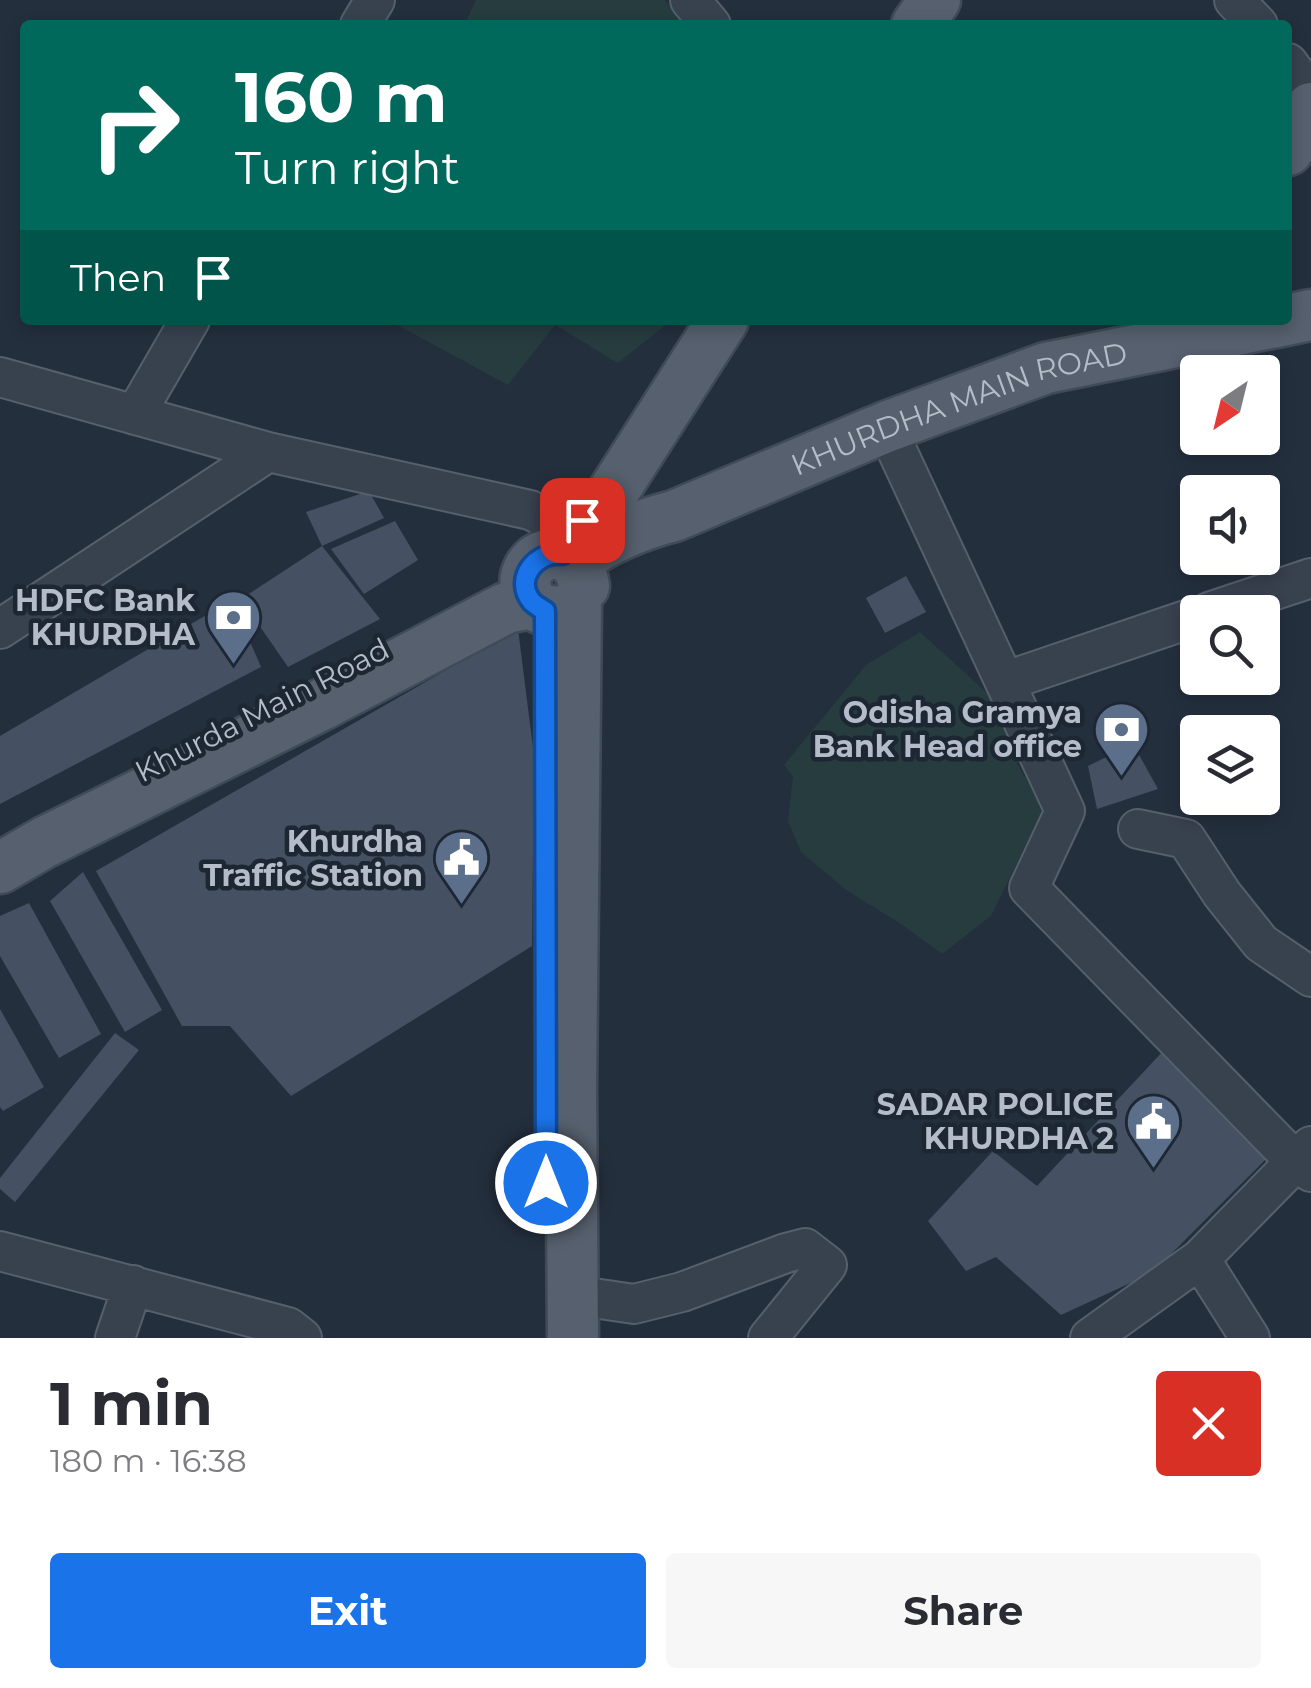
<!DOCTYPE html>
<meta charset="utf-8">
<style>
:root{--surface:#fff;--page:#f7f7f7;--text:#2b2b33;--muted:#7c7c81;--accent:#1a73e8}
body{margin:0;font-family:Montserrat,sans-serif;background:var(--page);color:var(--text);height:100vh;display:flex;flex-direction:column;font-size:38px;white-space:nowrap}
*{box-sizing:border-box;margin:0}
p{font-size:32px;color:var(--muted)}
.icon{flex:none;width:55px;height:55px;fill:none;stroke:currentColor;stroke-width:2;stroke-linecap:round;stroke-linejoin:round}
.map{position:relative;height:1338px;overflow:hidden}
.side{display:flex;flex-direction:column;background:var(--surface);flex:1}
.side>*{flex:none}
.hud{position:absolute;left:20px;top:20px;width:1272px;height:305px;border-radius:10px;box-shadow:0 5px 15px #0003;background:#00695c;color:#fff;overflow:hidden}
.needle{width:65px;rotate:215deg}
.fabs{position:absolute;left:1180px;top:355px;display:grid;gap:20px}
.fabs a{display:grid;place-items:center;width:100px;height:100px;border-radius:10px;background:var(--surface);box-shadow:0 5px 15px #0003;font-size:50px}
.pin{position:absolute;display:grid;place-items:center;width:85px;height:85px;color:#fff;margin:-42px;border-radius:20px;box-shadow:0 5px 15px #0006}
.me{position:absolute;width:110px;margin:-55px;rotate:0deg;stroke-linejoin:round;filter:drop-shadow(0 0 8px #0008)}
.turn{display:flex;align-items:center;gap:35px;height:210px;padding:0 50px;font-size:45px}
.turn .icon{width:130px;height:130px;stroke-width:2.5}
.turn b{display:block;font-size:70px;line-height:85px}
.then{display:flex;align-items:center;height:95px;padding:0 50px;background:#0003;gap:20px;font-size:38px}
.round{display:grid;place-items:center;flex:none;width:105px;height:105px;border-radius:10px;background:var(--page)}
.head{display:flex;align-items:center;justify-content:space-between;height:170px;padding:0 50px}
h1{font-size:60px;font-weight:700;line-height:75px}
.button{display:flex;gap:20px;margin-top:auto;padding:20px 50px}
.button a{flex:1;height:115px;border-radius:10px;background:var(--accent);color:#fff;font-size:40px;font-weight:700;line-height:115px;text-align:center}
.button a+a{background:var(--page);color:var(--text)}
.map>svg:first-child{display:block}
.green{fill:#263c3f}
.building{fill:#455162}
.lines{fill:none;stroke-linecap:round;stroke-linejoin:round}
.minor-casing{stroke:#565f6c;stroke-width:42}
.major-casing{stroke:#414a57;stroke-width:55}
.minor{stroke:#38414e;stroke-width:38}
.major{stroke:#56606e;stroke-width:50}
.route-casing{stroke:#114b97;stroke-width:25}
.route{stroke:#1a73e8;stroke-width:18}
.labels{text-anchor:middle;dominant-baseline:central;stroke-width:9;stroke-linejoin:round;paint-order:stroke}
.street-label{font-size:30px;fill:#b4bcc9;stroke:#1d2633}
.poi-label{font-size:30px;font-weight:bold;fill:#b4bcc9;stroke:#1d2633;text-anchor:end}
</style>
<div class="map">
<svg width="1311" height="1338" viewBox="0 0 1311 1338">
<rect width="100%" height="100%" fill="#242f3e"/>
<path class="green" d="M476 0H664L689 25H464Z
M388 320H672L618 363 555 325 508 385Z
M920 632 1007 711 1033 741 1017 764 1044 808 991 916 942 954 904 926 845 889 801 852 788 821 793 776 784 765 866 665Z"/>
<path class="building" d="M369 491 384 518 322 546 306 512Z
M395 521 418 560 364 594 331 549Z
M322 546 380 619 288 667 241 599Z
M906 576 926 612 885 633 866 598Z
M232 600 261 667 0 804V736Z
M518 629 534 756 532 946 291 1096 230 1026H182L96 871Z
M1133 744 1158 789 1097 809 1088 766Z
M83 872 162 1010 125 1032 50 901Z
M29 903 101 1034 59 1058 0 956V916Z
M0 1009 44 1087 3 1111 0 1107Z
M115 1033 139 1050 15 1202 0 1189V1178Z
M1165 1049 1270 1155 1152 1273 1061 1315 996 1257 966 1271 928 1221 993 1151 1037 1186Z"/>
<g class="lines">
<defs>
<path id="minor" d="M690 0 711 25
M1234 0 1258 25
M360 25 375 0
M1288 63 1303 84
M0 377 268 452 530 510C553 520 557 528 553 553
M135 415 190 320
M886 427 1065 811 1029 888 1296 1162 1311 1172
M1209 612 1311 578
M0 629 268 452
M1006 681 1198 616
M1138 829 1186 839 1222 894 1261 943 1311 977
M0 1251 288 1327 302 1338
M1200 1259 1250 1338
M573 1295 634 1304 682 1292 786 1253 805 1248 827 1265 768 1338
M115 1338 133 1285
M1090 1338 1200 1259 1311 1146"/>
<g id="major">
<path d="M917 25 935 0"/>
<path d="M1288 150 1311 108"/>
<path d="M571 558 723 320"/>
<path id="s1" d="M575 561C604 540 638 525 674 516L886 427 1046 368 1311 315"/>
<path d="M562 611C548 612 535 610 528 595 512 555 576 531 584 586"/>
<path d="M0 868 45 842 323 704 506 608 533 603"/>
<path d="M573 1338 571 1090 576 604"/>
</g>
</defs>
<use href="#minor" class="minor-casing"/>
<use href="#major" class="major-casing"/>
<use href="#minor" class="minor"/>
<use href="#major" class="major"/>
</g>
<g class="lines">
<defs>
<path id="route" d="M546 1183 545 611C543 610 534 604 532 602 513 579 536 551 562 554L582 520"/>
</defs>
<use href="#route" class="route-casing"/>
<use href="#route" class="route"/>
</g>
<defs>
<symbol id="bank-pin" viewBox="-11 -11 22 30"><path d="M0 17L-7.5 6A9.5 9.5 0 1 1 7.5 6Z" fill="#5c6f8a" stroke="#1d2633"/><path d="M-6-4H6V4H-6ZM0-2.3a2.3 2.3 0 1 0 0 4.6a2.3 2.3 0 1 0 0-4.6Z" fill="#fff"/></symbol>
<symbol id="civic-pin" viewBox="-11 -11 22 30"><path d="M0 17L-7.5 6A9.5 9.5 0 1 1 7.5 6Z" fill="#5c6f8a" stroke="#1d2633"/><path d="M-.6-6.5H3V-4.5H.6V-3L4-1V1h2V6H-6V1h2V-1L-.6-3ZM-1.2 2.5V6h2.4V2.5Z" fill="#fff"/></symbol>
</defs>
<g fill-rule="evenodd">
<use href="#bank-pin" x="202" y="586" width="63" height="86"/>
<use href="#bank-pin" x="1090" y="698" width="63" height="86"/>
<use href="#civic-pin" x="430" y="826" width="63" height="86"/>
<use href="#civic-pin" x="1122" y="1090" width="63" height="86"/>
</g>
<g class="labels">
<g class="street-label">
<text stroke="none"><textPath href="#s1" startOffset="415">KHURDHA MAIN ROAD</textPath></text>
<text transform="translate(262 710) rotate(-27)">Khurda Main Road</text>
</g>
<g class="poi-label">
<text x="195" y="600">HDFC Bank<tspan x="195" dy="34">KHURDHA</tspan></text>
<text x="1082" y="712">Odisha Gramya<tspan x="1082" dy="34">Bank Head office</tspan></text>
<text x="423" y="841">Khurdha<tspan x="423" dy="34">Traffic Station</tspan></text>
<text x="1114" y="1104">SADAR POLICE<tspan x="1114" dy="34">KHURDHA 2</tspan></text>
</g>
</g>
</svg>
<div class="fabs">
<a><svg class="needle" viewBox="-14 -14 28 28"><path d="M0-13l5 13h-10z" fill="#e53935"/><path d="M0 13l5-13h-10z" fill="#7c7c81"/></svg></a>
<a><svg class="icon" aria-label="sound" viewBox="0 0 24 24"><path d="M4 9h4l5-4v14l-5-4H4zM17 9q2 3 0 6"/></svg></a>
<a><svg class="icon" aria-label="search" viewBox="0 0 24 24"><circle cx="10" cy="10" r="6"/><path d="M15 15l6 6"/></svg></a>
<a><svg class="icon" aria-label="layers" viewBox="0 0 24 24"><path d="M12 4l9 5-9 5-9-5zM3 14l9 5 9-5"/></svg></a>
</div>
<div class="pin" style="left:582px;top:520px;background:#d93025"><svg class="icon" aria-label="arrive" viewBox="0 0 24 24"><path d="M6 21V4h12l-3 4 3 4H6"/></svg></div>
<svg class="me" style="left:546px;top:1183px" viewBox="-20 -20 40 40"><circle r="17" fill="#1a73e8" stroke="#fff" stroke-width="3"/><path d="M0-11L8 9 0 5-8 9z" fill="#fff"/></svg>
<div class="hud">
<div class="turn"><svg class="icon" aria-label="right" viewBox="0 0 24 24"><path d="M7 20v-9h11M14 6l5 5-5 5"/></svg><div><b>160 m</b>Turn right</div></div>
<div class="then">Then<svg class="icon" aria-label="arrive" viewBox="0 0 24 24"><path d="M6 21V4h12l-3 4 3 4H6"/></svg></div>
</div>
</div>
<section class="side">
<div class="head"><div><h1>1 min</h1><p>180 m · 16:38</p></div><a class="round" style="background:#d93025;color:#fff"><svg class="icon" aria-label="close" viewBox="0 0 24 24"><path d="M6 6l12 12M18 6L6 18"/></svg></a></div>
<div class="button"><a>Exit</a><a>Share</a></div>
</section>
